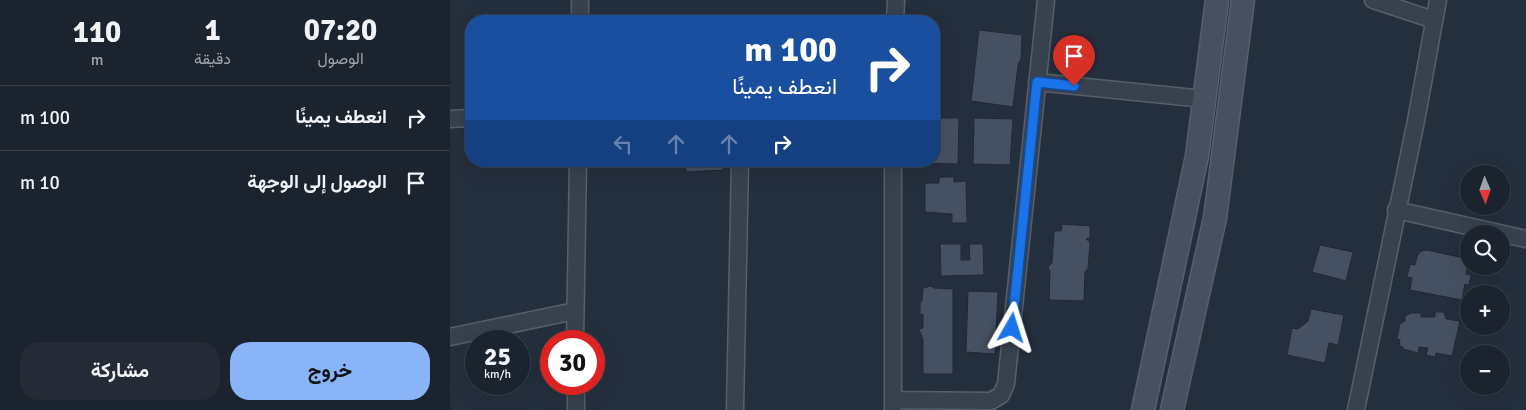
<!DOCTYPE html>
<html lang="ar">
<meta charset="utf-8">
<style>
:root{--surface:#1b232e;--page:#242b36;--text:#f1f3f6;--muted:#a0a4aa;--line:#39404a;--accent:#8ab4f8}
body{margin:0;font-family:Signika,Vazirmatn,sans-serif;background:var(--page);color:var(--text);direction:rtl;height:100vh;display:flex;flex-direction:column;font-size:19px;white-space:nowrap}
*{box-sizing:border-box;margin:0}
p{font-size:16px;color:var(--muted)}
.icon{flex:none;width:28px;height:28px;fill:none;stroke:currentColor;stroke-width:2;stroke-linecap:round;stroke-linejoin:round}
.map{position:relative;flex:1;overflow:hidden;direction:ltr}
.drawer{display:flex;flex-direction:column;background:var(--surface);width:450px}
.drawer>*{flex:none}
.top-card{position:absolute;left:15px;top:15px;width:475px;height:152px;border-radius:20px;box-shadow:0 5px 20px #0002,0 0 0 1px var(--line);direction:rtl;background:#1a4fa0;color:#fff;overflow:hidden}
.needle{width:32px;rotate:178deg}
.controls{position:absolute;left:1010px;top:165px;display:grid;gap:10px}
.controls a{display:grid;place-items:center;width:50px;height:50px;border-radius:50%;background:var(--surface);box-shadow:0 5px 20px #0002,0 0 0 1px var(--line);font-size:25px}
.speed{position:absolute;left:15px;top:330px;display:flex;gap:10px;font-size:25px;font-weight:700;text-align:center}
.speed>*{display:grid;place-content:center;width:65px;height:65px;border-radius:50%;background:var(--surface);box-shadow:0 5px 20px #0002,0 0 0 1px var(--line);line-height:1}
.speed small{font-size:12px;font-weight:400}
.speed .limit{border:8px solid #d22;background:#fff;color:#111}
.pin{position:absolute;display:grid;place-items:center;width:42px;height:42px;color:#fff;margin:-51px -21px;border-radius:50% 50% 50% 0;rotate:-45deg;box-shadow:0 0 5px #0007}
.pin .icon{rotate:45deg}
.me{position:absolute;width:55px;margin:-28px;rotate:6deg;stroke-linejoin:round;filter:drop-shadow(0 0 4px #0008)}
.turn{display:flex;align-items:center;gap:18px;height:105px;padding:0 20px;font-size:22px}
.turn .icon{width:65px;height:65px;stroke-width:2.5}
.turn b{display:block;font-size:35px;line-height:42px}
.lanes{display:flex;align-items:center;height:48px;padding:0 20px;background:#0003;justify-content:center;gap:25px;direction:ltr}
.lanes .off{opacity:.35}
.eta{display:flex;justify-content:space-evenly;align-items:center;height:85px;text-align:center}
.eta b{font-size:30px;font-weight:700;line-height:35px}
.primary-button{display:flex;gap:10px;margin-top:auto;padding:10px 20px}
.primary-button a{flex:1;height:58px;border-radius:20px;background:var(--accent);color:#111;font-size:20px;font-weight:700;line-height:58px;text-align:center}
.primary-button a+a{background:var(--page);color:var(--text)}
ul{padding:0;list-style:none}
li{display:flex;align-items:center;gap:15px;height:65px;padding:0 20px;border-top:1px solid var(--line)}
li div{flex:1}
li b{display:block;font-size:19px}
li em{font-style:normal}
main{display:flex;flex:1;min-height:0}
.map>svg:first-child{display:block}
.building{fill:#455162;stroke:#1f2835}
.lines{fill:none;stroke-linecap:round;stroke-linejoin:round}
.street-casing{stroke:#565f6c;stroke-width:19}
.secondary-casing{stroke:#565f6c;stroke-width:25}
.street{stroke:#38414e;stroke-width:16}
.secondary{stroke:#465061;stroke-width:22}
.route-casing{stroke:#114b97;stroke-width:12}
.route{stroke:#1a73e8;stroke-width:9}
</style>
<main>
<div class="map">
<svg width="1076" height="410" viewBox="0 0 1076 410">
<rect width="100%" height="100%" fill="#242f3e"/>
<path class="building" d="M529 30 572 35 571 59 568 65 563 107 521 101Z
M484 118H509L508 164 470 163V161H484Z
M524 118 563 119 560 165 523 164Z
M236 161H273V170L236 172Z
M489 177H504V182L516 181 517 223H502V214L475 212V183H489Z
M612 224 640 226V238L636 239 640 242 638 269 635 272 634 301 599 300 600 272 598 267 602 263 604 231H611Z
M490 244H511V260H520L519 244H533L534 275 491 276Z
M870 245 903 252 896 281 862 272Z
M977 250 1019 259 1016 274 1021 275 1019 285 1015 284 1012 300 960 290 962 278 957 277 960 264 965 265 967 256 971 251Z
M481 286 484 288 503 289V374H473V340L469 329 473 328V314L470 315V303L472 301 473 288Z
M518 291 548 292 545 354 516 352Z
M861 309 894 315 888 345 879 343 875 363 837 355 842 328 848 329 858 321Z
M985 312H994L996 319 1010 321 1002 356 986 353 985 357 976 355 978 348 969 347 968 353 953 349V347L949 346 950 340 947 339 950 324 955 321V316L961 313H971V317H985Z"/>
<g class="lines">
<defs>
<path id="street" d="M923 0 984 20
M130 21V0
M445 21 446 0
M587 82 754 99
M0 119 21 118
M946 210 1076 239
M0 337 125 311
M125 341 128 161
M126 384V410
M443 400 541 401 551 395 556 384 596 0
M285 410 290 161
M443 410V161
M906 410 966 121 988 0"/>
<path id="secondary" d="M693 410 747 156 767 0
M722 410 765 218 793 0"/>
</defs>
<use href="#street" class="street-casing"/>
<use href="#secondary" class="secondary-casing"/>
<use href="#street" class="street"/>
<use href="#secondary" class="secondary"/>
</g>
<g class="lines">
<defs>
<path id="route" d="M562 328 587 82 624 86"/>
</defs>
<use href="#route" class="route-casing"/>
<use href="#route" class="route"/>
</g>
</svg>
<div class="controls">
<a><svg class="needle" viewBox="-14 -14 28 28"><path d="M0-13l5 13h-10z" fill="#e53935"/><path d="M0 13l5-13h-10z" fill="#a0a4aa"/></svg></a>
<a><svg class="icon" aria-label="search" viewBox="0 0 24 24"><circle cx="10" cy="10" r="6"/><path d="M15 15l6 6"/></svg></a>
<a>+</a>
<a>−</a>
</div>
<div class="speed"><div>25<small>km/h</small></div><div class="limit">30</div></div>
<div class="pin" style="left:624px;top:86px;background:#d93025"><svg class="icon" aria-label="arrive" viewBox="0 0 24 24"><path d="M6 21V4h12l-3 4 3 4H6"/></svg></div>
<svg class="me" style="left:562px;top:328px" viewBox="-20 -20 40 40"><path d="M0-17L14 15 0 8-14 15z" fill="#1a73e8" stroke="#fff" stroke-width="4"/></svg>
<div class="top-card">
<div class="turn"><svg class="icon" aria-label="right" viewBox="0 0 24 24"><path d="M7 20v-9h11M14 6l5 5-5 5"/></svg><div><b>100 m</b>انعطف يمينًا</div></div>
<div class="lanes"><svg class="icon off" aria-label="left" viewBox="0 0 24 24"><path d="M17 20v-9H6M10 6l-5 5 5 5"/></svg><svg class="icon off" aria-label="ahead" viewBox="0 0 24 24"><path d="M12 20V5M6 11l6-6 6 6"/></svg><svg class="icon off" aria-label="ahead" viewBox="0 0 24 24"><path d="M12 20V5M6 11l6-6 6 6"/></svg><svg class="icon" aria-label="right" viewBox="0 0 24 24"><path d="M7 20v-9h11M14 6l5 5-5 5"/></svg></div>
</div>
</div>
<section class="drawer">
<div class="eta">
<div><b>07:20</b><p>الوصول</p></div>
<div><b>1</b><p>دقيقة</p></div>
<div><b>110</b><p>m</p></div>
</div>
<ul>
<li><svg class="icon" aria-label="right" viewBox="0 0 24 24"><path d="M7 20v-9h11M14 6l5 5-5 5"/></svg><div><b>انعطف يمينًا</b></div><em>100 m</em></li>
<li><svg class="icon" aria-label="arrive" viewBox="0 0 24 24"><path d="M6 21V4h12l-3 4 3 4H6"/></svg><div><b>الوصول إلى الوجهة</b></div><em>10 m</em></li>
</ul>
<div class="primary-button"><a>خروج</a><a>مشاركة</a></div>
</section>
</main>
